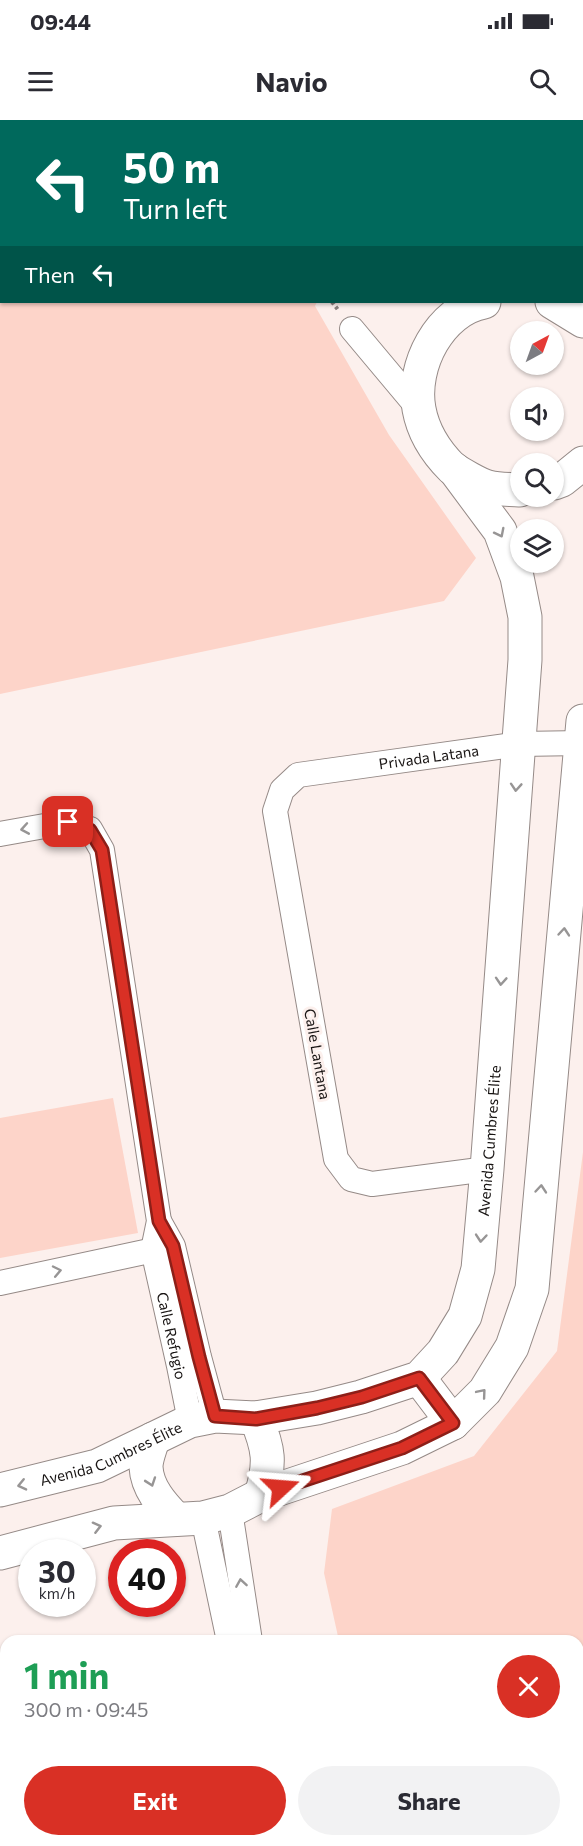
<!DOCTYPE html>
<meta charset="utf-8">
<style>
:root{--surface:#fff;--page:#f2f2f3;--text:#2b2b33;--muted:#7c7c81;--accent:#d93025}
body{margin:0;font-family:Commissioner,sans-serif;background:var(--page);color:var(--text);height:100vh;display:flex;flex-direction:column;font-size:22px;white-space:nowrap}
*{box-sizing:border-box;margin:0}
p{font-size:20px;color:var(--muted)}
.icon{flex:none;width:33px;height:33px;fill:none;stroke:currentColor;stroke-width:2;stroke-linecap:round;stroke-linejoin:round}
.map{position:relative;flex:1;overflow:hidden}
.details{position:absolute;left:0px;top:1515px;width:584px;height:212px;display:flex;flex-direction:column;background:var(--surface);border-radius:18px 18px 0 0;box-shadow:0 2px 4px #0004}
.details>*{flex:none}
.guide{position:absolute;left:0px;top:0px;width:584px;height:183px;box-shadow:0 2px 4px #0004;background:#00695c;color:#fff;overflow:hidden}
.needle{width:39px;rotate:41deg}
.fabs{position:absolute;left:510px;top:201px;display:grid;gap:12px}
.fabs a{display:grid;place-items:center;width:54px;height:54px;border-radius:50%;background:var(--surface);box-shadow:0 2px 4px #0004;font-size:30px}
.speed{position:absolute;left:18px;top:1419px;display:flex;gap:12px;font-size:30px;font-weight:700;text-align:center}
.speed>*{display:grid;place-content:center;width:78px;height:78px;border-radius:50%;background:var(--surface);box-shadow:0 2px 4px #0004;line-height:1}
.speed small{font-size:15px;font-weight:400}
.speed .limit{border:9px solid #d22;background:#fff;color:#111}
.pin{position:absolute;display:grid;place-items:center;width:51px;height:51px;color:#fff;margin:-26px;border-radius:12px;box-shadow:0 3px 9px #0006}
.me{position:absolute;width:66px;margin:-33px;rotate:71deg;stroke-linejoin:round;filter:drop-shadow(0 0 4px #0008)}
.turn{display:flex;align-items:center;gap:21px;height:126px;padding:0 24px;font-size:27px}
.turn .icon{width:78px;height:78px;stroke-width:2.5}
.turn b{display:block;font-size:42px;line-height:51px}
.then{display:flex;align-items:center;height:57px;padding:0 24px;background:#0003;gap:12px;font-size:22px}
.round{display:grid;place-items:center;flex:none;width:63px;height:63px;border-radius:32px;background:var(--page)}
.summary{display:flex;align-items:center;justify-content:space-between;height:102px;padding:0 24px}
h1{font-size:36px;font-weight:700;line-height:45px;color:#1e9e55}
.action{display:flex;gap:12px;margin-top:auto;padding:12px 24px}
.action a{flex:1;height:69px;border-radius:36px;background:var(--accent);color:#fff;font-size:24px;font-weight:700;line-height:69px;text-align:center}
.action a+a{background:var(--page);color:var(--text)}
.status{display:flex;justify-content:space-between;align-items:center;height:42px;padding:0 30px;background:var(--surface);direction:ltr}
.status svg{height:16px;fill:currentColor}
header{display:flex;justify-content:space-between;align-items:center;height:78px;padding:0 24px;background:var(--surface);font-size:27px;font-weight:700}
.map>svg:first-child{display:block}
.green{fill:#fdd4c9}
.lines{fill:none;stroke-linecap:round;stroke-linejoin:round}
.street-casing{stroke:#958a87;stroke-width:26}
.secondary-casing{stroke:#958a87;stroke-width:35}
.path{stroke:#877f7d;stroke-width:4;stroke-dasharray:3 3;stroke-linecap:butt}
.street{stroke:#fff;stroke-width:24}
.secondary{stroke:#fff;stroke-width:33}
.oneway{stroke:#979595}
.route-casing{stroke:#8d1f18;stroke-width:15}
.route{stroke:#d93025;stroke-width:10}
.labels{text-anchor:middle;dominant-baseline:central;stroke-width:6;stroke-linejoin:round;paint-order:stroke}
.street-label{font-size:15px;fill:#181413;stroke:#fcf0ed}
</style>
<div class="status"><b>09:44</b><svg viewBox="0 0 49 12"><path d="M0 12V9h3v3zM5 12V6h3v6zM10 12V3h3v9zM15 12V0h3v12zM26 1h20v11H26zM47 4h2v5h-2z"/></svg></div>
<header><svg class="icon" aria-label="menu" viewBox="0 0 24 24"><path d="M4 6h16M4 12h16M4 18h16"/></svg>Navio<svg class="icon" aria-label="search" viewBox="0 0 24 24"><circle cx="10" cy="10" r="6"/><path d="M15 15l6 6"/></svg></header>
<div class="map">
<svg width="583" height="1726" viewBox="0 0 583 1726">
<rect width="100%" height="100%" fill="#fcf0ed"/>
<path class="green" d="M0 0H401V1L2 2V182H317L315 186 389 315 476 438 444 481 0 574Z
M113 978 138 1113 0 1138V998Z
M583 1032V1726H384L382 1721 578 1720V1521H339L324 1453 332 1389 474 1336 557 1231Z
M262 1721 263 1726H130L129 1721Z"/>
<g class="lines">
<defs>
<g id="street">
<path d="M352 209 419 289"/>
<path id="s1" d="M0 714 67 702 90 709 102 730 159 1101 153 1130 179 1246 190 1301"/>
<path id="s2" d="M487 1049 372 1064 351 1059 336 1039 275 691 282 670 298 655 519 624 582 623"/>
<path d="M159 1101 173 1126 199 1237 215 1296"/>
<path d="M0 1163 168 1127"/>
<path d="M230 1391 250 1521"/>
<path d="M203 1398 229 1521"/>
<path d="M42 1720 43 1726"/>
<path d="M275 1720 276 1726"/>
</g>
<g id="secondary">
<path d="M582 126 583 125"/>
<path d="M484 182C440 190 411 246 419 289 423 311 436 332 452 348 459 353 480 365 488 367 499 370 510 369 520 370"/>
<path d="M552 182 583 201"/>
<path d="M554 363 562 360 583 343"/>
<path d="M419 1258 453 1303"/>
<path d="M256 1298C269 1329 271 1343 261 1375"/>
<path d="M153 1319C151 1327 146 1338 146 1347 147 1368 162 1385 176 1399"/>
<path id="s3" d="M0 1370 97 1346 190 1301 215 1296 256 1298 317 1288 361 1277 419 1258 443 1232 465 1196 478 1149 487 1049 525 540V497L517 457 500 411 454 349"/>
<path d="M0 1433 114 1403 203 1398 230 1391 261 1375 402 1328 453 1303 485 1271 512 1227 532 1169 583 601"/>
</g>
</defs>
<use href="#street" class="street-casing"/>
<use href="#secondary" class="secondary-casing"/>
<path class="path" d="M223 0V2
M284 0 285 2
M332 182 339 191"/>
<use href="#street" class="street"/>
<use href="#secondary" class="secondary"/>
</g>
<defs><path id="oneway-chevron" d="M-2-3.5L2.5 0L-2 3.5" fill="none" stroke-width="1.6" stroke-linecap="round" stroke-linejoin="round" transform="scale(1.5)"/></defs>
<g class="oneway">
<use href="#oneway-chevron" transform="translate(500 413) rotate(63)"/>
<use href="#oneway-chevron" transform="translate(516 667) rotate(94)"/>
<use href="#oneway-chevron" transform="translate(25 709) rotate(170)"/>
<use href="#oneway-chevron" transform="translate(564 812) rotate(-85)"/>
<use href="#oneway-chevron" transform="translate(501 861) rotate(94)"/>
<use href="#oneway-chevron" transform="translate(541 1069) rotate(-85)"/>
<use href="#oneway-chevron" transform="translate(481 1118) rotate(95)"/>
<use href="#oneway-chevron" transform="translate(57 1151) rotate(-12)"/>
<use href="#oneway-chevron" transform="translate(482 1273) rotate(-50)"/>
<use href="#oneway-chevron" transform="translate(151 1362) rotate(71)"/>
<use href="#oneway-chevron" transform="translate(22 1365) rotate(167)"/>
<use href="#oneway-chevron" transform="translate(97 1407) rotate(-14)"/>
<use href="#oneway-chevron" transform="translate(241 1463) rotate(-99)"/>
</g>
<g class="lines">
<defs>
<path id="route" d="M68 702 90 710 102 730 159 1101 173 1126 199 1237 215 1296 256 1299 317 1288 362 1277 419 1258 453 1303 402 1328 281 1368"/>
</defs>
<use href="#route" class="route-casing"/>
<use href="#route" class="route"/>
</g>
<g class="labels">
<g class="street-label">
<text stroke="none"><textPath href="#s2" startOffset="692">Privada Latana</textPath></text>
<text transform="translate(318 934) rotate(80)">Calle Lantana</text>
<text stroke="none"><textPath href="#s3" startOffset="693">Avenida Cumbres Élite</textPath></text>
<text stroke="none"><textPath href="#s1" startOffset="609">Calle Refugio</textPath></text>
<text stroke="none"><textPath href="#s3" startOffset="117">Avenida Cumbres Élite</textPath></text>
</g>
</g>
</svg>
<div class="fabs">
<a><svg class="needle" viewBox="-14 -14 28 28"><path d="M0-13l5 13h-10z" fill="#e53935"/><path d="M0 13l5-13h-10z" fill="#7c7c81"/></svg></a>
<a><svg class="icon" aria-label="sound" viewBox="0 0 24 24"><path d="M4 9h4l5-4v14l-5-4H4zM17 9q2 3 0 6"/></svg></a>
<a><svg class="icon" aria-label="search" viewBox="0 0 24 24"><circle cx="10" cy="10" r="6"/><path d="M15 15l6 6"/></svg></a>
<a><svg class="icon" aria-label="layers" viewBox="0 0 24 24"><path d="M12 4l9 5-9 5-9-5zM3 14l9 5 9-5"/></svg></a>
</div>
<div class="speed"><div>30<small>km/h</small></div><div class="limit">40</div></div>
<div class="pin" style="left:68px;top:702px;background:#d93025"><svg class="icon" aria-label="arrive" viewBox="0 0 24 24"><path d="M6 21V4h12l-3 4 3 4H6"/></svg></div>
<svg class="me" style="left:281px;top:1368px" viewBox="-20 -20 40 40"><path d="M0-17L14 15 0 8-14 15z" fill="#d93025" stroke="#fff" stroke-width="4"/></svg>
<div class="guide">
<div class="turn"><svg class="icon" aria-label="left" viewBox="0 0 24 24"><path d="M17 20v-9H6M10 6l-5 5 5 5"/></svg><div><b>50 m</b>Turn left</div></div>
<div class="then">Then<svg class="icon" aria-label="left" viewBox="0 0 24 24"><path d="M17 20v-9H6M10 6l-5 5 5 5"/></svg></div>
</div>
<section class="details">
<div class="summary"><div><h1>1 min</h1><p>300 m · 09:45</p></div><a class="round" style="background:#d93025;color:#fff"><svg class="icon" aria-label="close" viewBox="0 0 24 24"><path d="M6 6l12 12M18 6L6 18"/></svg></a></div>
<div class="action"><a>Exit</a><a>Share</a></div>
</section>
</div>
